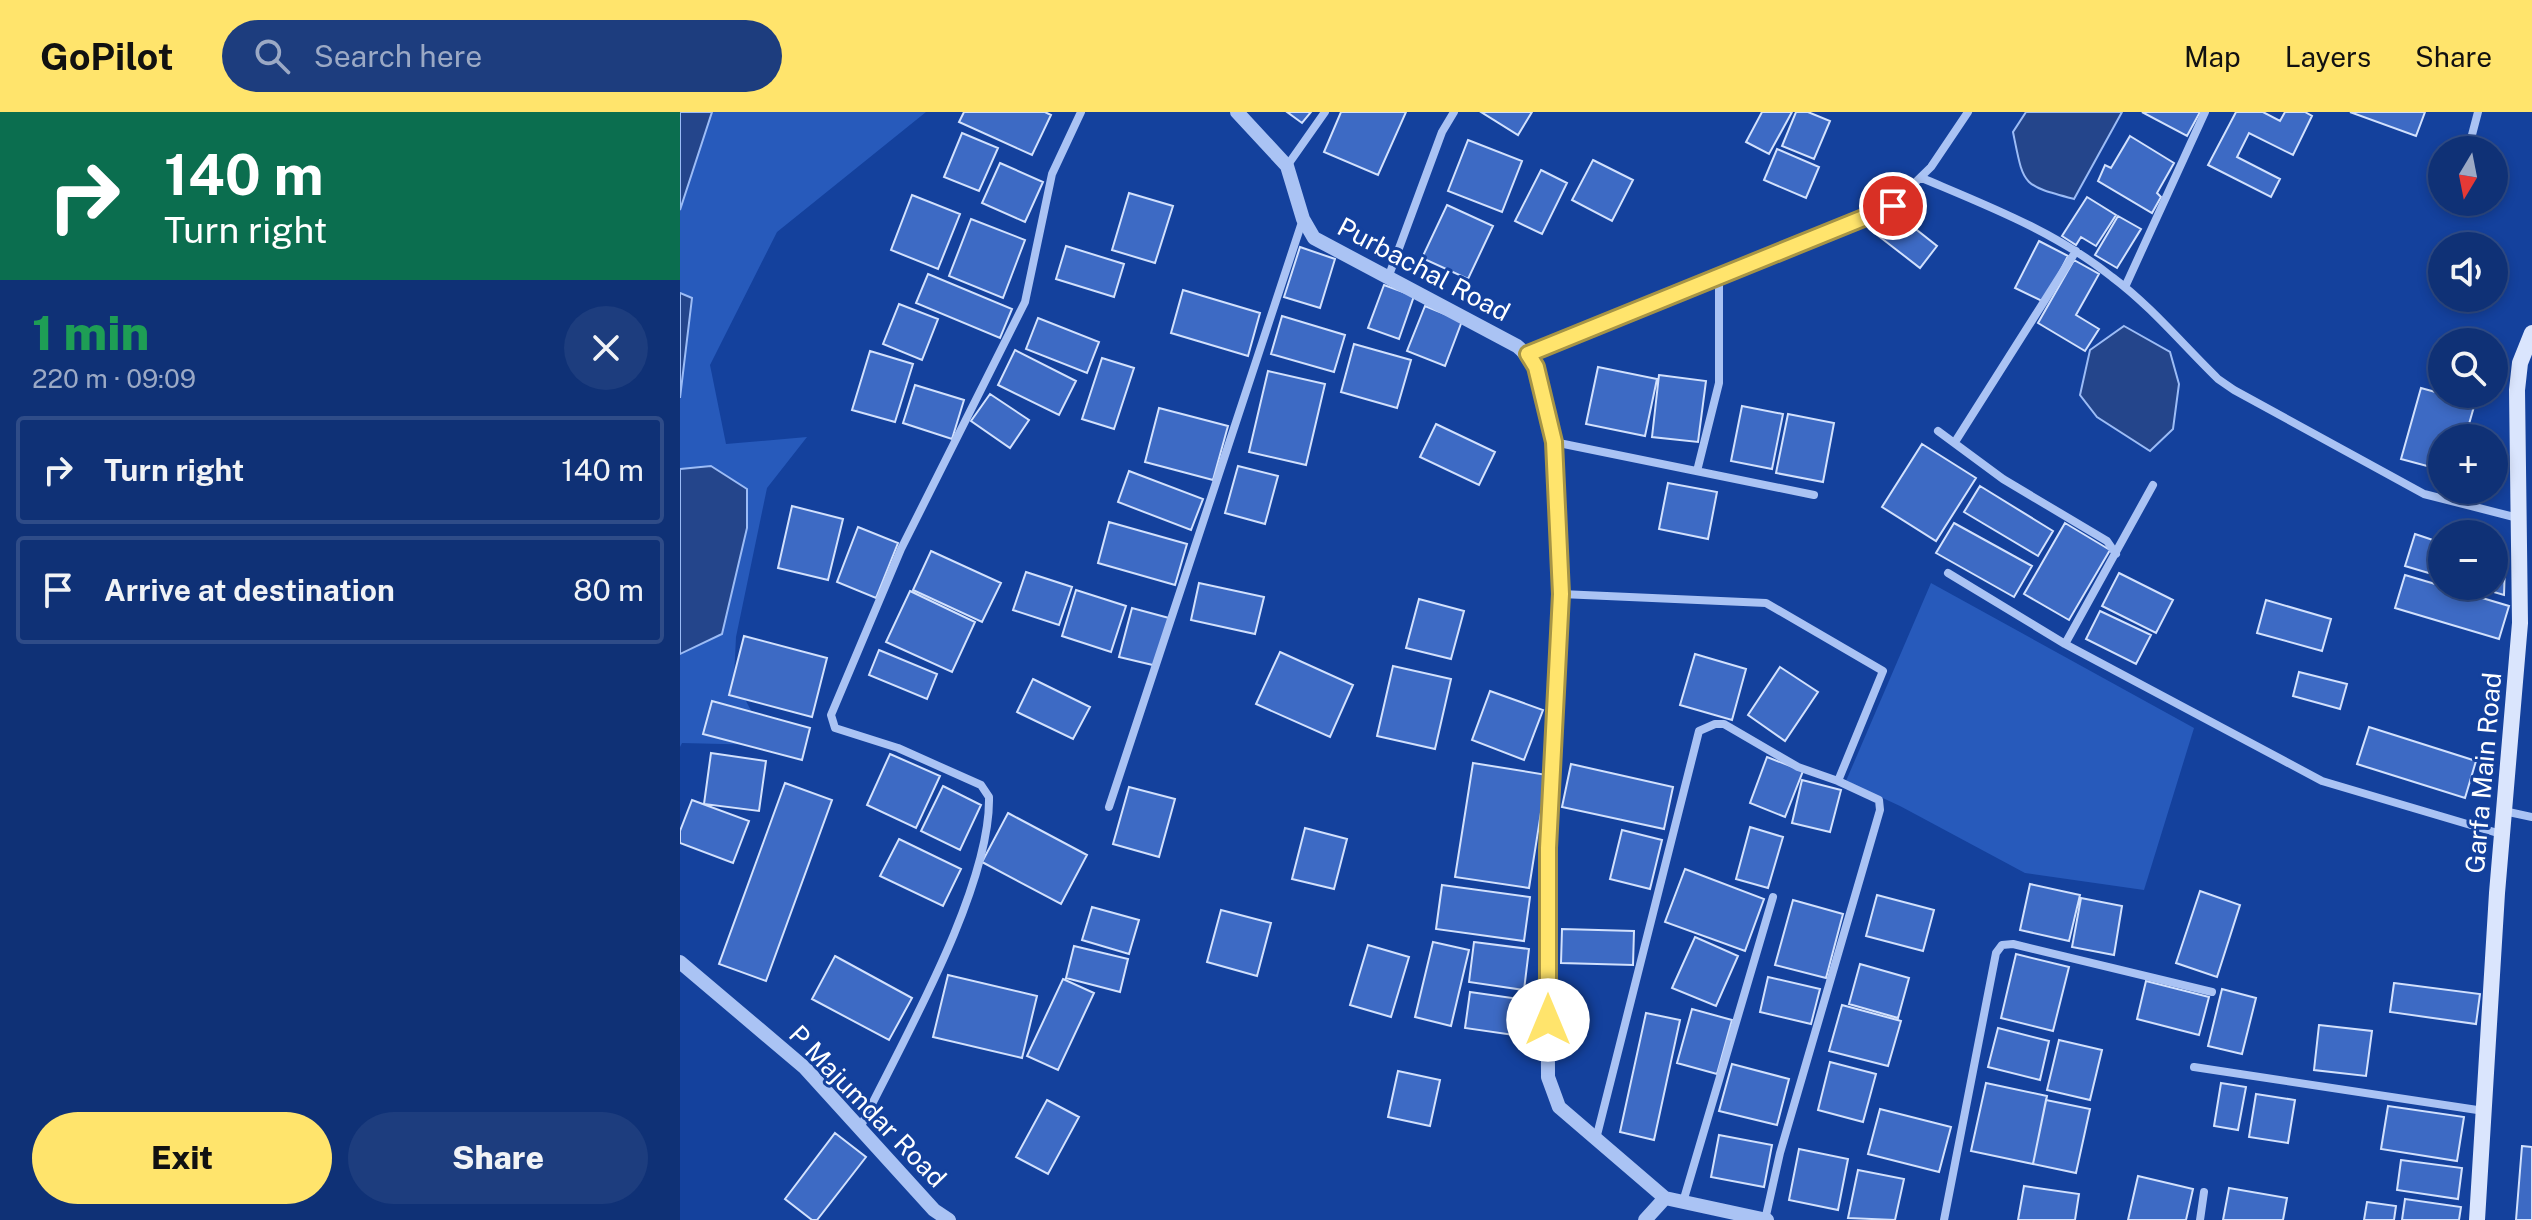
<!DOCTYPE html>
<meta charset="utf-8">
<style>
:root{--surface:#0f3176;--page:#1d3d7e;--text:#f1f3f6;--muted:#9ba9c5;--line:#2f4c88;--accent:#ffe46c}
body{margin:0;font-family:"Public Sans",sans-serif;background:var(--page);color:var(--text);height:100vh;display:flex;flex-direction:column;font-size:30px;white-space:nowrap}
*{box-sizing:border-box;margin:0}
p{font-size:26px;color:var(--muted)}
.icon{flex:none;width:44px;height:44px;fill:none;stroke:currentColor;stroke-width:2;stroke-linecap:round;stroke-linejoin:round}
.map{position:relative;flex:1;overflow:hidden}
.side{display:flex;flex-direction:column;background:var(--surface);width:680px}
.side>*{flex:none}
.hud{background:#0b6e4f;color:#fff;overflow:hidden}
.needle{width:52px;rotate:190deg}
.controls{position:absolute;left:1748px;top:24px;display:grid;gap:16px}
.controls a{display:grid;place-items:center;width:80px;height:80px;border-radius:50%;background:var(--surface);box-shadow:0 4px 12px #0003,0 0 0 2px var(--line);font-size:40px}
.pin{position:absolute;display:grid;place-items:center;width:68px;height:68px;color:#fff;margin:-34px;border:4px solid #fff;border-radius:50%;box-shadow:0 2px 8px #0007}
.me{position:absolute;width:88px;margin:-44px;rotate:0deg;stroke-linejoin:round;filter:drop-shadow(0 0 6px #0008)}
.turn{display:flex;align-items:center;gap:28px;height:168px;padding:0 32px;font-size:36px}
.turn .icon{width:104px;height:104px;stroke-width:2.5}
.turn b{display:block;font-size:56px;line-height:68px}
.round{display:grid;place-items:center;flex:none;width:84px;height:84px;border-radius:42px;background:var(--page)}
.headline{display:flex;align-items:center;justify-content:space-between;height:136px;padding:0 32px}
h1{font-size:48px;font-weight:800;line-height:60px;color:#1e9e55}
.button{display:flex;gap:16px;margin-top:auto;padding:16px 32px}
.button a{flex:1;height:92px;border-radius:48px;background:var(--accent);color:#111;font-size:32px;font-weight:800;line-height:92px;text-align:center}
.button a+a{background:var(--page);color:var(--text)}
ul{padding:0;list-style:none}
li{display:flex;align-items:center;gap:24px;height:108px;margin:0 16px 12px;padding:0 16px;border:4px solid var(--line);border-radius:8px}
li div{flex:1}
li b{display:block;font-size:30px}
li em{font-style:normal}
header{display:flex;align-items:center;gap:48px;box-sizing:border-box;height:112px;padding:0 40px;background:var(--accent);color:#111}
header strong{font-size:38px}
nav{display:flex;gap:44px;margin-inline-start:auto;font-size:28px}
.search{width:560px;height:72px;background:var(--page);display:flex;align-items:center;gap:20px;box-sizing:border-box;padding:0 28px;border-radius:44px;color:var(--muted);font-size:30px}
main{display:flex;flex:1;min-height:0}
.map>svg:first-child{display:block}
.green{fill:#275abb}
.water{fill:#24458b;stroke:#9cbcf6;stroke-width:2}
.building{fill:#3d6ac4;stroke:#d2e1fd;stroke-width:2}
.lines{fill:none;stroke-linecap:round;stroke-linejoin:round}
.minor{stroke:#aac3f4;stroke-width:8}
.tertiary{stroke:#aac3f4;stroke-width:14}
.secondary{stroke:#dae5fd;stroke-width:16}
.route-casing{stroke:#a69446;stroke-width:20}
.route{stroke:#ffe46c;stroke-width:14}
.labels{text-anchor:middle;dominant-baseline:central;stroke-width:6;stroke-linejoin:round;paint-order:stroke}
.street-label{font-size:26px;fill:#fff;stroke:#14419d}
</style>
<header>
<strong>GoPilot</strong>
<div class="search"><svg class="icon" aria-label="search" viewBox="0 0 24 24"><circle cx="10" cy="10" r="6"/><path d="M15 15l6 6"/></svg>Search here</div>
<nav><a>Map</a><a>Layers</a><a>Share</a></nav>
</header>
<main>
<section class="side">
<div class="hud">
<div class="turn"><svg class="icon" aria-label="right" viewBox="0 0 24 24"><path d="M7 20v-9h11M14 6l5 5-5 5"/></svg><div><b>140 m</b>Turn right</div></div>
</div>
<div class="headline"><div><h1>1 min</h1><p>220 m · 09:09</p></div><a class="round"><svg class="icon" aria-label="close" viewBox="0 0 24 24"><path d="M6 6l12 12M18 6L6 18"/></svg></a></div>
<ul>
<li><svg class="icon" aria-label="right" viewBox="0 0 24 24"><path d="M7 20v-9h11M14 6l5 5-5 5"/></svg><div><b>Turn right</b></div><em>140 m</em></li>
<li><svg class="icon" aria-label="arrive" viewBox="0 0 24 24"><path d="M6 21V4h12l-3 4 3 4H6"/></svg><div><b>Arrive at destination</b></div><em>80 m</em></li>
</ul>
<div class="button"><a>Exit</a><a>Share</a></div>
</section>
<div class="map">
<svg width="1852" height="1108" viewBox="0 0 1852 1108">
<rect width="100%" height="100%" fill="#14419d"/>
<path class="green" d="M0 0H246L97 120 30 253 46 332 127 325 87 376 56 525 54 566 89 633 2 631 0 635Z
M1251 471 1514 616 1464 778 1345 761 1220 694 1166 669Z"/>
<path class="water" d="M0 0H32L0 98Z
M1346 0H1442L1394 87C1341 73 1344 74 1333 20Z
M0 181 12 186 0 286Z
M1444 214 1490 240 1499 272 1493 317 1470 339 1417 305 1400 283 1410 238Z
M31 354 67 377V416L42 522 0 542V357Z"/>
<path class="building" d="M284 0H365L371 3 352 43 279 10Z
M607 0H631L622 11Z
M661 0H726L698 63 644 40Z
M801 0H852L838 23Z
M1082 0H1112L1089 42 1066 30Z
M1116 0H1128L1150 9 1134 47 1102 34Z
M1462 0H1520L1507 24Z
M1556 0H1583L1600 9 1605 0H1625L1632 4 1613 43 1569 21 1557 45 1600 67 1591 85 1528 53Z
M1670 0H1745L1736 24Z
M282 21 318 36 299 79 264 65Z
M1450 24 1494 51 1477 81 1481 85 1472 101 1418 69 1425 53 1431 56Z
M788 28 842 49 822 100 768 79Z
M1097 37 1139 55 1126 86 1084 68Z
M913 48 953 68 932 109 892 88Z
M320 51 363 70 345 110 302 91Z
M861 58 887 71 862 122 835 109Z
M449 81 493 94 475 151 432 138Z
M232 83 280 102 258 157 211 138Z
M1407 85 1436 103 1416 134 1401 125 1396 133 1382 124Z
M767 93 813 114 788 167 742 146Z
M1218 103 1257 134 1240 156 1196 122Z
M1438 104 1461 117 1437 156 1415 143Z
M291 107 345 128 323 186 269 164Z
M1359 129 1388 144 1364 190 1335 176Z
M386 134 444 152 434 185 376 167Z
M620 135 655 147 640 196 604 185Z
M1394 148 1419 162 1396 203 1419 217 1405 239 1358 211Z
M248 162 332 197 320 226 236 191Z
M704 173 734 184 719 227 688 216Z
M503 178 580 201 568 244 491 221Z
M219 192 258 207 242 248 203 232Z
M745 194 782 209 765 254 727 239Z
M602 204 665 223 654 260 591 242Z
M358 206 419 230 407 261 346 237Z
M674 232 731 248 717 296 661 280Z
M335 238 396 269 379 303 318 273Z
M190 239 233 252 215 310 172 298Z
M422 246 454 256 434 317 402 307Z
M918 255 977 267 965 324 906 312Z
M588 259 645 272 626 353 569 340Z
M979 263 1026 269 1018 330 972 325Z
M235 273 284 288 272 327 223 311Z
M1741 276 1795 291 1785 326H1762V358L1721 347Z
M310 282 349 308 330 336 291 309Z
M1062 294 1103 302 1092 357 1051 349Z
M479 296 548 314 533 368 465 350Z
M1108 302 1154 311 1143 370 1096 361Z
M756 312 815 340 799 373 740 345Z
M1242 332 1296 366 1256 429 1202 395Z
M558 354 598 364 585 412 545 401Z
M449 359 523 387 511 418 438 390Z
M988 371 1037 380 1028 427 979 417Z
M1300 374 1373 419 1358 444 1284 400Z
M112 394 163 407 148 468 98 456Z
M429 410 507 432 495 473 418 451Z
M1274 411 1352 454 1334 485 1256 441Z
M1385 411 1430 438 1389 508 1344 482Z
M178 415 218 431 196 486 157 470Z
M1735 422 1762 431V465L1725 454Z
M251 439 321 471 302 510 233 478Z
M1814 448 1825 452 1824 483 1793 474H1814Z
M346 460 392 475 379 513 333 498Z
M1439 461 1493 488 1476 521 1422 494Z
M1725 463 1829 494 1819 527 1715 496Z
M519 471 584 485 575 522 511 508Z
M396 478 446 494 431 540 382 524Z
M230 479 295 510 272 560 206 530Z
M739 487 784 499 771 547 726 536Z
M1586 488 1651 507 1642 539 1577 521Z
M452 496 489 506 477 554 439 545Z
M1420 499 1471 523 1456 552 1406 527Z
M64 524 147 546 132 605 49 583Z
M199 538 257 562 247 587 189 563Z
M600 540 673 573 650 625 576 592Z
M1015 542 1066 557 1052 608 1000 593Z
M713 554 771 567 755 637 697 624Z
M1100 555 1138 580 1105 629 1068 603Z
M1619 560 1667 572 1660 597 1613 584Z
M353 567 410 595 393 627 337 600Z
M810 579 863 598 844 648 792 628Z
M32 589 130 616 122 648 23 622Z
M1689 615 1796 649 1785 686 1677 652Z
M31 641 86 649 79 699 24 692Z
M210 642 260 664 236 716 187 693Z
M1087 645 1123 659 1105 705 1070 691Z
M793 651 867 663 849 776 775 765Z
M891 652 993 675 984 717 882 695Z
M1122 668 1161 678 1150 720 1112 711Z
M105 671 152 688 86 869 39 852Z
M263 674 301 693 280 738 241 719Z
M449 675 495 687 479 745 433 732Z
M12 688 69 709 53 751 0 731V719Z
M328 701 407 743 381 792 302 750Z
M1070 715 1103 725 1088 776 1056 767Z
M625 716 667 727 654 777 612 767Z
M942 718 982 728 970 777 930 767Z
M219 727 281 757 263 794 200 764Z
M1005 757 1084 787 1065 839 985 810Z
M1350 772 1400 783 1389 829 1340 818Z
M762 773 850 785 844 829 756 817Z
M1520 779 1560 793 1537 865 1496 851Z
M1197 783 1254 798 1243 839 1186 824Z
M1401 786 1442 794 1434 843 1392 835Z
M1113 788 1163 802 1146 866 1095 853Z
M412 795 459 808 449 842 402 828Z
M541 798 591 811 577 864 527 850Z
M882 817 954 819 953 853 881 851Z
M1015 825 1058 844 1036 894 992 876Z
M753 830 789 838 771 914 735 905Z
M794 830 849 837 844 878 789 870Z
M688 833 729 845 711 905 670 893Z
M394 834 448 847 440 880 386 866Z
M1336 842 1389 855 1373 919 1321 906Z
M155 844 232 886 209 928 132 887Z
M1180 852 1229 866 1218 906 1169 892Z
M268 863 357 884 342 946 253 925Z
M1088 865 1140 877 1131 912 1080 900Z
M383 867 414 881 378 958 347 944Z
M1466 869 1529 885 1519 923 1457 907Z
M1714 871 1800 882 1796 912 1710 900Z
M1542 877 1576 886 1562 942 1528 934Z
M790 880 861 890 855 926 785 916Z
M1162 893 1221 909 1208 954 1149 939Z
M1012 897 1052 908 1037 962 997 951Z
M966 901 1000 908 974 1028 940 1020Z
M1639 913 1692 919 1686 964 1634 958Z
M1318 916 1369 929 1360 968 1308 955Z
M1379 928 1422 938 1410 988 1367 978Z
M1150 950 1196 962 1183 1010 1138 998Z
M1052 952 1109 967 1097 1013 1039 999Z
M718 959 760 968 750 1014 708 1005Z
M1306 971 1367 984 1353 1052 1291 1039Z
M1541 971 1566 975 1558 1018 1534 1014Z
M1576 982 1615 988 1608 1031 1569 1025Z
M367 988 399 1005 368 1062 336 1045Z
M1366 988 1410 997 1396 1061 1353 1052Z
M1708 994 1784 1005 1777 1049 1701 1037Z
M1200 997 1271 1015 1259 1060 1188 1042Z
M155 1021 186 1045 137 1108H132L105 1087Z
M1039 1023 1092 1033 1084 1075 1031 1065Z
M1842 1034 1852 1035V1108H1836Z
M1119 1037 1168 1047 1158 1098 1109 1088Z
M1721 1048 1782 1056 1778 1087 1717 1078Z
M1178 1058 1224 1067 1215 1108 1168 1106Z
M1458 1064 1513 1077 1506 1108H1448Z
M1344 1074 1399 1082 1395 1108H1338Z
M1549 1076 1607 1086 1603 1108H1543Z
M1725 1087 1781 1095 1779 1108H1722Z
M1687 1090 1716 1094 1714 1108H1684Z"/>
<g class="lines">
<path class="minor" d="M1788 38 1798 0
M607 54 645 0
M1242 66C1308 94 1376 120 1432 165 1471 194 1503 233 1538 267L1554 278 1744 382 1838 406
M708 166 762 20 774 0
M1445 175 1525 0
M848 242 1206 99 1251 55 1288 0
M1258 319 1323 367 1427 429 1436 442
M874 330 1134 383
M1275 330 1396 139
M1017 359 1039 271V165
M1268 461 1385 532 1642 669 1821 722
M881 482 1086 491 1203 559 1158 669 1199 688 1200 698 1100 1041 1085 1108
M1385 532 1473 373
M429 695 623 107
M1824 699 1852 705
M1514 955 1804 999
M180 1016C221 932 311 776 309 685L301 673 218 636 155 616 151 603 221 437 345 190 372 62 401 0
M916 1027 1019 619 1035 612H1044L1118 655 1158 669
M1003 1090 1093 785
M1264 1108 1316 841 1322 833 1333 832 1532 880
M1520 1108 1524 1080"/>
<path class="tertiary" d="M557 0 607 54 623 107 634 126 837 234C907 289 872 642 868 734 865 811 868 888 868 965L879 995 985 1086 1087 1108
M0 850 125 956 254 1098 269 1108
M965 1108 985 1086"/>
<path class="secondary" d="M1797 1108 1817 781 1840 511 1837 278 1840 251 1852 221"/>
</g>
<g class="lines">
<defs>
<path id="route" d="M868 908V736L881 482 874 330 856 255 848 242 1213 94"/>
</defs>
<use href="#route" class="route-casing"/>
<use href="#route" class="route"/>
</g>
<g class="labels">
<g class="street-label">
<text transform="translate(744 157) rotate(28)">Purbachal Road</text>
<text transform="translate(1803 661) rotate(-85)">Garfa Main Road</text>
<text transform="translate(188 994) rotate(46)">P Majumdar Road</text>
</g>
</g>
</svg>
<div class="controls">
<a><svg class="needle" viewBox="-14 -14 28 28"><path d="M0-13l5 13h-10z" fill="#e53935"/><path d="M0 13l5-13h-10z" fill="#9ba9c5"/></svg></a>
<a><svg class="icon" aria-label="sound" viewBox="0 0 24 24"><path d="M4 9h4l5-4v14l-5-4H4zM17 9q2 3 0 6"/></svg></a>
<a><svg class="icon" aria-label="search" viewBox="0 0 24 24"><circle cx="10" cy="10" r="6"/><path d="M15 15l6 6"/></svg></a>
<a>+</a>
<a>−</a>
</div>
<div class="pin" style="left:1213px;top:94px;background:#d93025"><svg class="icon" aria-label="arrive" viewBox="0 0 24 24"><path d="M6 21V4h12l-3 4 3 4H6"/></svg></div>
<svg class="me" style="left:868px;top:908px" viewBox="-20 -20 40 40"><circle r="19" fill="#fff"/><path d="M0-13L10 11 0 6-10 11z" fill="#ffe46c"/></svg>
</div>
</main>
